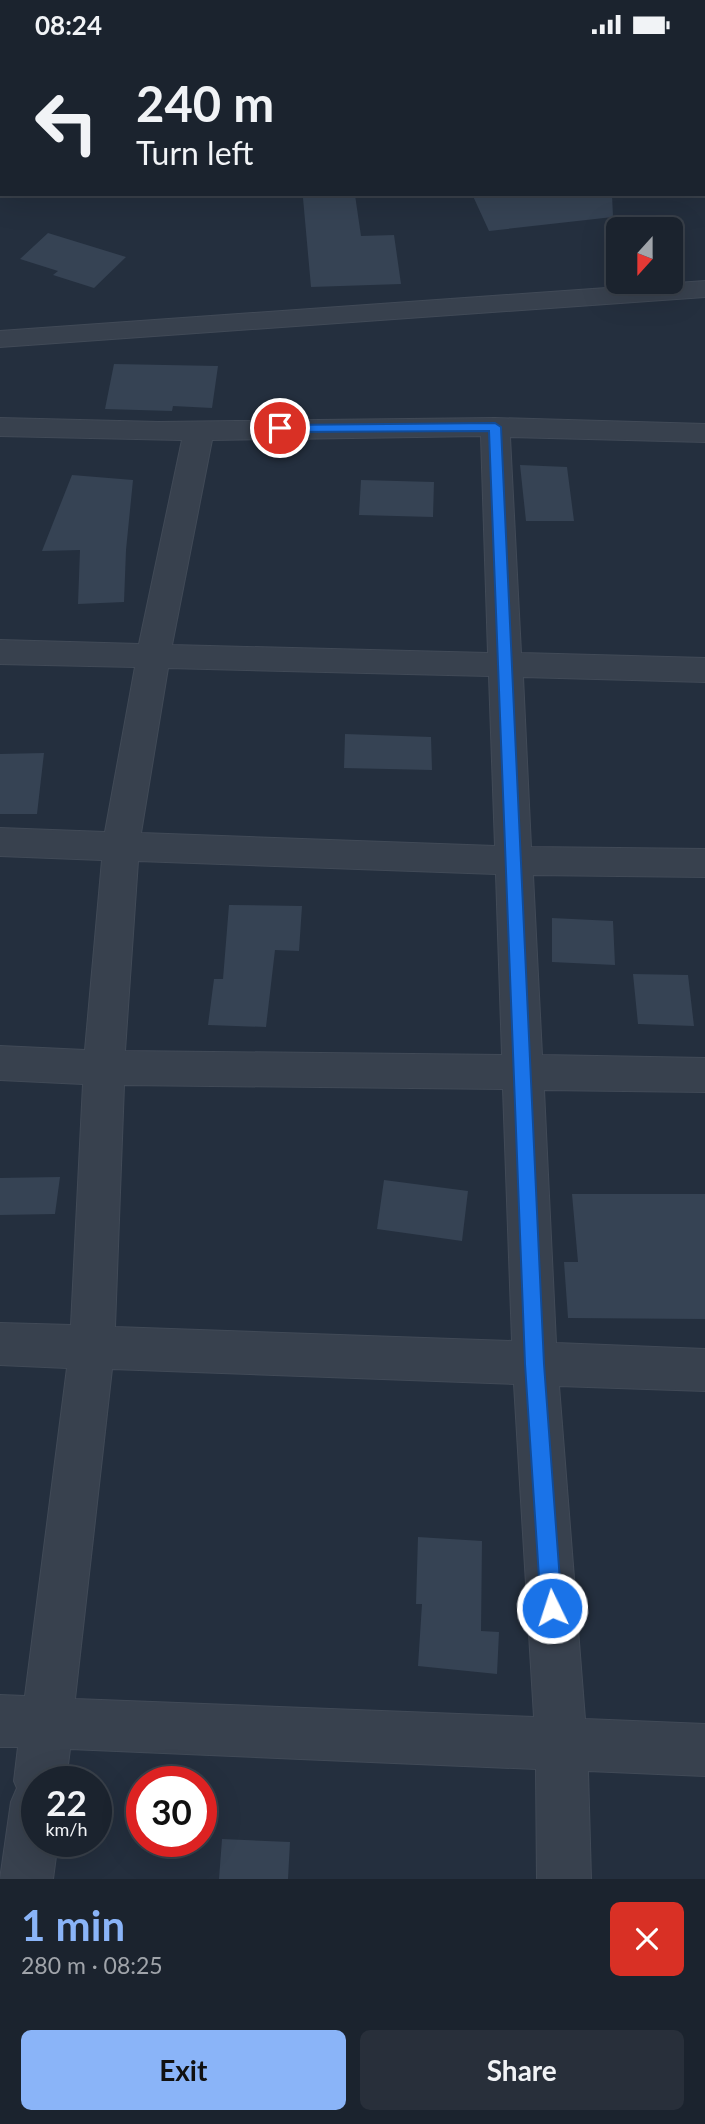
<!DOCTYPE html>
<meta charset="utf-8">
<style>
:root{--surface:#1b232e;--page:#282f3a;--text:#f1f3f6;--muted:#a0a4aa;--line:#39404a;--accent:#8ab4f8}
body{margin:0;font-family:Lato,sans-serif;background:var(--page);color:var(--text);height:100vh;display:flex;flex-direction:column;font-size:26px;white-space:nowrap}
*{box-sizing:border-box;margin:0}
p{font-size:23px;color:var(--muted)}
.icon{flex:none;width:38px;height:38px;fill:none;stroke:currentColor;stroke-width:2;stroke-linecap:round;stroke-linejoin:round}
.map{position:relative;height:1830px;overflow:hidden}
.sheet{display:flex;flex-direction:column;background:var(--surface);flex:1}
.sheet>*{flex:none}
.banner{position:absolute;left:0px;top:0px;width:705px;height:147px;box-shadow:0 7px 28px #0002,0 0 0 2px var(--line);background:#1b232e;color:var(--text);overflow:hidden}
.needle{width:46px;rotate:201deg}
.controls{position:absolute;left:606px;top:168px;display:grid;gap:14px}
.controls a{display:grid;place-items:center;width:77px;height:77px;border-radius:10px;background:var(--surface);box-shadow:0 7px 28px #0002,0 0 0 2px var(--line);font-size:35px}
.speed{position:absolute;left:21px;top:1717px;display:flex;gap:14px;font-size:35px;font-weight:700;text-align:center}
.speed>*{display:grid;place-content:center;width:91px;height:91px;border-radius:50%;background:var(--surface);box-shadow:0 7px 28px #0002,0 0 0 2px var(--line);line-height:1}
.speed small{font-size:18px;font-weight:400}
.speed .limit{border:10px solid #d22;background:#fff;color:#111}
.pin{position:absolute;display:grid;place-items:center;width:60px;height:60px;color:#fff;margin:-30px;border:4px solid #fff;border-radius:50%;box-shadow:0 2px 7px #0007}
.me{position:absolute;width:77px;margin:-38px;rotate:356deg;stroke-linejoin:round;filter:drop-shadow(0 0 5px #0008)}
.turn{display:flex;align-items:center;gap:24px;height:147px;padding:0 21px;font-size:32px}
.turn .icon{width:91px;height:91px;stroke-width:2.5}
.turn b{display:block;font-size:49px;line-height:60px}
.round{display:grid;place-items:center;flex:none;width:74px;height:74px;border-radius:10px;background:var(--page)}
.overview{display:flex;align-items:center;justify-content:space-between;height:119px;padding:0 21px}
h1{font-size:42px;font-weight:700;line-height:52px;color:var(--accent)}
.primary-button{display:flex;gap:14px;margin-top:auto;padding:14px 21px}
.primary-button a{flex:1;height:80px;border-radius:10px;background:var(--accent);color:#111;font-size:28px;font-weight:700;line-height:80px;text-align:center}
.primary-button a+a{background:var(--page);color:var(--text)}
.status{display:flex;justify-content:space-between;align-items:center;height:49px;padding:0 35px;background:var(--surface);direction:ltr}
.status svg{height:19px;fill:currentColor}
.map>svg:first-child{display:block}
.building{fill:#364354}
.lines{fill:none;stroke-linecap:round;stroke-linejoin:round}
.minor-casing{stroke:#414a57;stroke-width:2}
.minor{fill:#38414e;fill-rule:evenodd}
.route{fill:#1a73e8;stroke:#114b97;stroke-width:2}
</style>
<div class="status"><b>08:24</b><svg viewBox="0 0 49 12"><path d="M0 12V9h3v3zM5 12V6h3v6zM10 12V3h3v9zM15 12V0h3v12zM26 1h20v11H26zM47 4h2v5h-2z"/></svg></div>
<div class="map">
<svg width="705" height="1830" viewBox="0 0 705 1830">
<rect width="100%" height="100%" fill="#242f3e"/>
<path class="building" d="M472 145H612L613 168 489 182Z
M355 146 361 187 394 186 401 235 311 238 303 149Z
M48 184 126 208 94 239 53 226 58 222 20 210Z
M114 315 218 317 212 359 173 357 172 362 105 360Z
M520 416 567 418 574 472H526Z
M72 426 133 431 126 501 124 553 78 555 80 501 42 502Z
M361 431 434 433 433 468 359 466Z
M345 685 431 688 432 721 344 719Z
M44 704 37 765H0V705Z
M229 856 302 857 299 902 275 901 266 978 208 976 214 930H223Z
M552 869 613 872 615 916 552 913Z
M633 925 688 926 694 977 638 975Z
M60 1128 55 1165 0 1166V1129Z
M384 1131 468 1142 462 1192 377 1180Z
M572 1145H705V1270L568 1269 564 1213H578Z
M418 1488 482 1492 481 1582 499 1583 497 1625 418 1617 422 1555H416Z
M222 1790 290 1793 288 1830H219Z"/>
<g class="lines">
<defs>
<path id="minor" d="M705 232V248L0 298V282Z
M0 369 159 373 495 369 705 375V393L510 388 521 604 705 609V633L523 628 531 798 705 800V828L533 826 542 1006 705 1009V1043L544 1041 556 1294 705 1300V1342L559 1337 585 1670 705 1675V1727L588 1722 591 1830H537L536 1720 70 1700 66 1732H37V1792H58L53 1830H0L11 1753 17 1739 14 1732 18 1698H0V1646L25 1647 67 1319 0 1316V1274L71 1276 83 1035 0 1031V997L85 1001 102 811 0 807V779L105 783 135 618 0 615V591L139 595 182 391 0 387ZM481 387 488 604 172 596 212 391ZM168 619 489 627 495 797 141 784ZM138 812 496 825 502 1006 125 1002ZM124 1036 503 1040 512 1292 115 1278ZM112 1320 514 1335 534 1668 75 1650Z"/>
</defs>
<use href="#minor" class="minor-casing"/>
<use href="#minor" class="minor"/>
</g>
<path class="route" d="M495 374 501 378 544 1315 562 1559 559 1567 552 1570 544 1567 541 1559 525 1315 489 382 280 383 274 379 280 376Z"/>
</svg>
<div class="controls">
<a><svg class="needle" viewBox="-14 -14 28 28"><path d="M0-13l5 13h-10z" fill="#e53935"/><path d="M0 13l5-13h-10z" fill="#a0a4aa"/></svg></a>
</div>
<div class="speed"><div>22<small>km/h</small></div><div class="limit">30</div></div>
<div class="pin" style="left:280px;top:379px;background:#d93025"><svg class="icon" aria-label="arrive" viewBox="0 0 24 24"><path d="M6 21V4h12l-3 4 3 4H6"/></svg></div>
<svg class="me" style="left:552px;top:1559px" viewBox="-20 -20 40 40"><circle r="17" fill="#1a73e8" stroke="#fff" stroke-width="3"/><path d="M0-11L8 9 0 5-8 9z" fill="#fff"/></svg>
<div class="banner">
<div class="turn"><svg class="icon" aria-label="left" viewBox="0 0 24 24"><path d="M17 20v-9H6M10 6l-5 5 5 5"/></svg><div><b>240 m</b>Turn left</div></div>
</div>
</div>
<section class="sheet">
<div class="overview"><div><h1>1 min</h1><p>280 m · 08:25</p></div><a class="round" style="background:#d93025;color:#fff"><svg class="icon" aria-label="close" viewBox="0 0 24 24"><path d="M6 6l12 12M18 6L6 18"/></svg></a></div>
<div class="primary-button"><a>Exit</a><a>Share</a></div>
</section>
